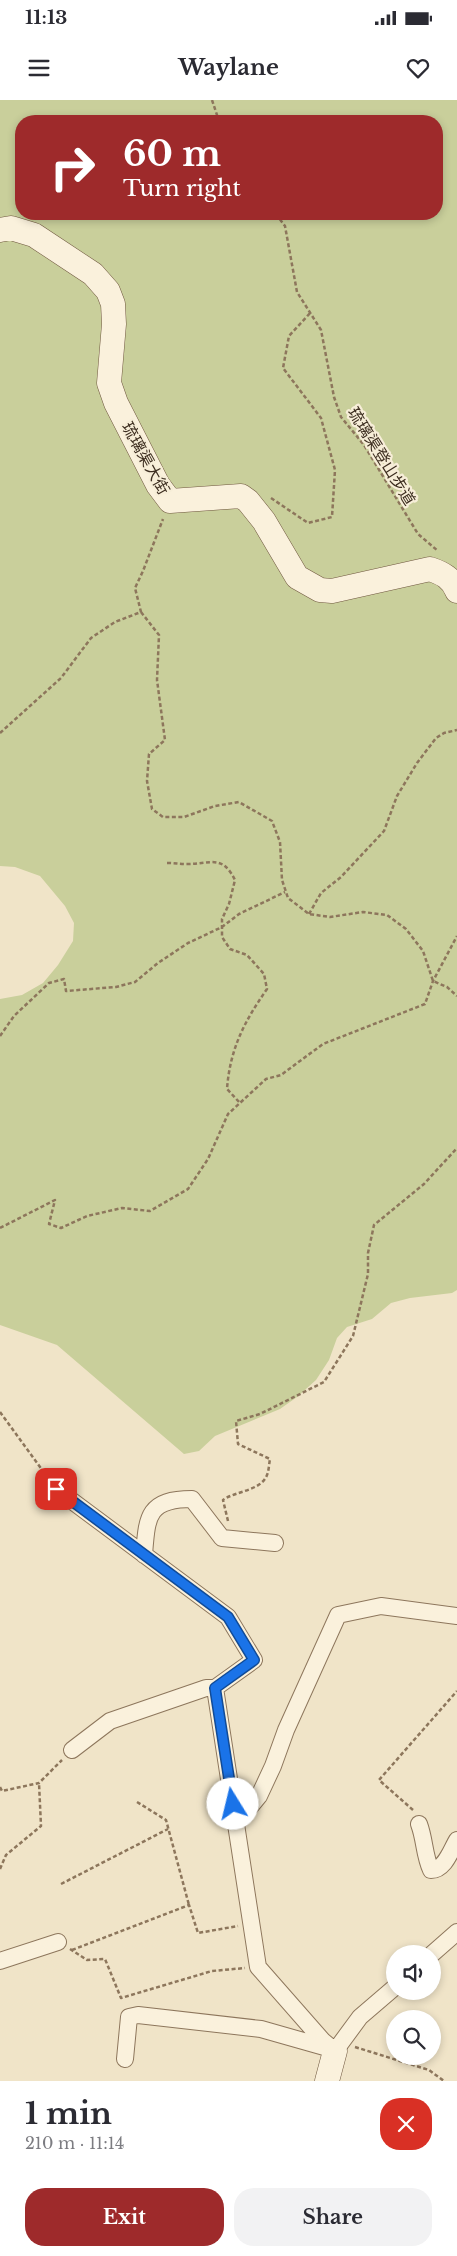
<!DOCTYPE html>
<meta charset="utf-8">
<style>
:root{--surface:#fff;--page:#f2f2f3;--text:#2b2b33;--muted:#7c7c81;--accent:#9e2a2b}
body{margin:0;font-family:"Libre Baskerville","Noto Sans SC",serif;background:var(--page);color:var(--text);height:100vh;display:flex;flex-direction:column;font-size:19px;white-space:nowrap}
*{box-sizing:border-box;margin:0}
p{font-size:16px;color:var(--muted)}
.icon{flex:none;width:28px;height:28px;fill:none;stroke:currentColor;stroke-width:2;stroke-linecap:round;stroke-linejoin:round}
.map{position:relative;height:1981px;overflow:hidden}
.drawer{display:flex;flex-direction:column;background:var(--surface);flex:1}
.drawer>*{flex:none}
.banner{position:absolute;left:15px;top:15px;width:428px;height:105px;border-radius:20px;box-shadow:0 2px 8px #0003;background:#9e2a2b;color:#fff;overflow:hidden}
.controls{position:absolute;left:386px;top:1845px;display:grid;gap:10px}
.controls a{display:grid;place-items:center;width:55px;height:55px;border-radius:50%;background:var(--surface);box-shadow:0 2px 8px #0003;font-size:25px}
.pin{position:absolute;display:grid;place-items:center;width:42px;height:42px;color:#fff;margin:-21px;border-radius:10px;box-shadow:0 2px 8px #0006}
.me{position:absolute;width:55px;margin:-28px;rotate:351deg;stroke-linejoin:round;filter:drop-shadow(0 0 4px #0008)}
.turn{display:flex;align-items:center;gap:18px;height:105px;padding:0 25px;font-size:22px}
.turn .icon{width:65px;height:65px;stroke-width:2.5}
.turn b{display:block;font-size:35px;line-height:42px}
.round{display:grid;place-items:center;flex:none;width:52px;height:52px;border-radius:20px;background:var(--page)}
.headline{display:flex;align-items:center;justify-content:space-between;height:85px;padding:0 25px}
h1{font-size:30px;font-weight:700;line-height:38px}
.cta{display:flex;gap:10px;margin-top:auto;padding:10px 25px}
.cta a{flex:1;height:58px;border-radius:20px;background:var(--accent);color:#fff;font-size:20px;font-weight:700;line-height:58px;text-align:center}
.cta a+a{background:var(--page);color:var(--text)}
.status{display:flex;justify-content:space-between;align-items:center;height:35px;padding:0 25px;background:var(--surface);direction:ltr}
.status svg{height:14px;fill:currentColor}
header{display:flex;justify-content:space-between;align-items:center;height:65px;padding:0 25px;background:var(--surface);font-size:22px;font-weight:700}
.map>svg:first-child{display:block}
.green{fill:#c9cf9b;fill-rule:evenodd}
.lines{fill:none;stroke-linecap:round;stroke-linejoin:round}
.street-casing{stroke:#8d765c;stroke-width:18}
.secondary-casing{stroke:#6f573f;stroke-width:25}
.path{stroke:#8d765c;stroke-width:2.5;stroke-dasharray:4 2.5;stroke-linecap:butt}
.street{stroke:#faf1dc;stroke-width:16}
.secondary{stroke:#faf1dc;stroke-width:24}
.route-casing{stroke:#114b97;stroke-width:12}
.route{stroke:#1a73e8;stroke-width:9}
.labels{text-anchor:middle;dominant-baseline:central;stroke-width:4.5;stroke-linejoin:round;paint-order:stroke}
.street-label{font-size:16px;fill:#3d2e20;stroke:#f7eed8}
</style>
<div class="status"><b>11:13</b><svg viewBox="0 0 49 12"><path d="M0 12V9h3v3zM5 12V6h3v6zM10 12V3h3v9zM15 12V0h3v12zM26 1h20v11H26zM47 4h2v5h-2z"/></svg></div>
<header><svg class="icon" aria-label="menu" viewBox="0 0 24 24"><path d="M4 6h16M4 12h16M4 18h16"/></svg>Waylane<svg class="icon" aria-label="heart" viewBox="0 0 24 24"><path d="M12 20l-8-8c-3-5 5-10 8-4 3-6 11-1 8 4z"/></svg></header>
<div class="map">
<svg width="457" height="1981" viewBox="0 0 457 1981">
<rect width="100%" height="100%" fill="#f0e4c8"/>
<path class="green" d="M0 0H457V1190L452 1193 410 1198 391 1203 372 1219 347 1227 337 1238 329 1260 316 1280 297 1297 280 1309 215 1336 199 1351 184 1354 57 1245 0 1225V899L22 895 43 883 58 865 73 841 74 823 65 806 40 776 15 767 0 766ZM21 21H436V114H21Z"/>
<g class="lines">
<defs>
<path id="street" d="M56 1389 228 1517 254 1560 215 1588H206L110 1621 72 1650
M144 1455C147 1417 147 1399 192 1399L222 1438 275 1443
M215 1588 258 1867 323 1941 335 1951
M236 1724 259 1696 273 1666 286 1630 338 1515 381 1506 457 1516
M419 1724C425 1740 424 1755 431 1770 445 1770 451 1750 457 1740
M432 1854 457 1832
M0 1861 58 1842
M335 1951 360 1917 395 1887
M125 1959 129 1917 138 1915 261 1929 328 1948"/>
<path id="secondary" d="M0 130 11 128 34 135 93 174 108 191 113 204 114 224 109 283 116 303 158 385 170 401 241 396 248 401 264 421 297 477 320 490 332 491 430 469C442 473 452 478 457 491
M327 1981 335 1951"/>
</defs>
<use href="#street" class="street-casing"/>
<use href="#secondary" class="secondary-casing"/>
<path class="path" d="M212 0 219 21
M276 114 285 126 297 192 321 230 334 297 341 317 364 345 418 434 438 451
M271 398 308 423 332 417 335 370 321 318 283 268 289 236 311 212
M141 512 159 535 157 580 165 640 149 654 147 681 152 709 163 717H184L215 706 239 702 272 721 280 742 282 780 288 798 309 814 330 817 363 812 387 815 406 829 423 851 433 881 447 887 457 896
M0 633 61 578 91 538 115 522 141 512 135 488 143 471 163 419
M167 763C174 763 180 764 187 764 211 764 222 754 235 780L229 804 222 819V837L230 849 247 855 264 874 267 889C244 922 230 949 227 989L240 1003
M309 814 321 793 341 777 384 731 397 696 417 663 436 638 444 633 457 630
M0 936 14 916 49 883 64 879 66 891 116 887 135 882 158 863 188 843 222 827 239 814 285 792
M0 1128 55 1100 49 1124 61 1128 87 1116 122 1108 150 1111 188 1089 208 1059 228 1014 266 979 281 975 323 944 425 904 433 881 457 836
M0 1312 48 1378
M228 1421 223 1400C235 1391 261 1391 267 1375 269 1370 269 1364 270 1359L238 1344 236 1321 260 1314 324 1282 353 1236 368 1174V1153L374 1125 424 1084 457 1048
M0 1687 2 1691 39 1683 62 1660
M137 1702 166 1720 189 1805
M413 1710 379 1680 457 1591
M0 1769 6 1755 41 1726 39 1683
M61 1784 168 1729
M70 1849 87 1860 105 1859 121 1898 212 1871 245 1868
M72 1850 189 1805 198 1833 238 1826
M355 1947 429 1970 444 1981"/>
<use href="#street" class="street"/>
<use href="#secondary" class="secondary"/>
</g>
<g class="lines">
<defs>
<path id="route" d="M56 1389 228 1517 254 1560 215 1588 233 1704"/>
</defs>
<use href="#route" class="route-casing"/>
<use href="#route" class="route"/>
</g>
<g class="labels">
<g class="street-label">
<text transform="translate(382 356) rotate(58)">琉璃渠登山步道</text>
<text transform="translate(146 358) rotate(61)">琉璃渠大街</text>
</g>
</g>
</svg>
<div class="controls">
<a><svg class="icon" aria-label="sound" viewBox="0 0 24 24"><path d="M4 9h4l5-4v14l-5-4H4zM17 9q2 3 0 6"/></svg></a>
<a><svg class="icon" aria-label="search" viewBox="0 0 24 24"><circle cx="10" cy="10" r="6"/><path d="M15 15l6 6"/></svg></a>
</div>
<div class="pin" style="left:56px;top:1389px;background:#d93025"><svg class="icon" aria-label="arrive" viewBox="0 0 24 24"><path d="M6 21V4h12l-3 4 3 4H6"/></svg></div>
<svg class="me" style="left:233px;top:1704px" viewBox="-20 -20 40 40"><circle r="19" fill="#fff"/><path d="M0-13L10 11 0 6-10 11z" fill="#1a73e8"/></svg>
<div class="banner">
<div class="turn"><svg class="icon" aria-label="right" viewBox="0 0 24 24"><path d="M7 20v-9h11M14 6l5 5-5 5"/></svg><div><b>60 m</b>Turn right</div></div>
</div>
</div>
<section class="drawer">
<div class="headline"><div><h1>1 min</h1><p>210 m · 11:14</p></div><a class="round" style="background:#d93025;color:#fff"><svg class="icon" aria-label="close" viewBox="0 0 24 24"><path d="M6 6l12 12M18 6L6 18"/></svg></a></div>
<div class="cta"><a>Exit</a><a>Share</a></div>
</section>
